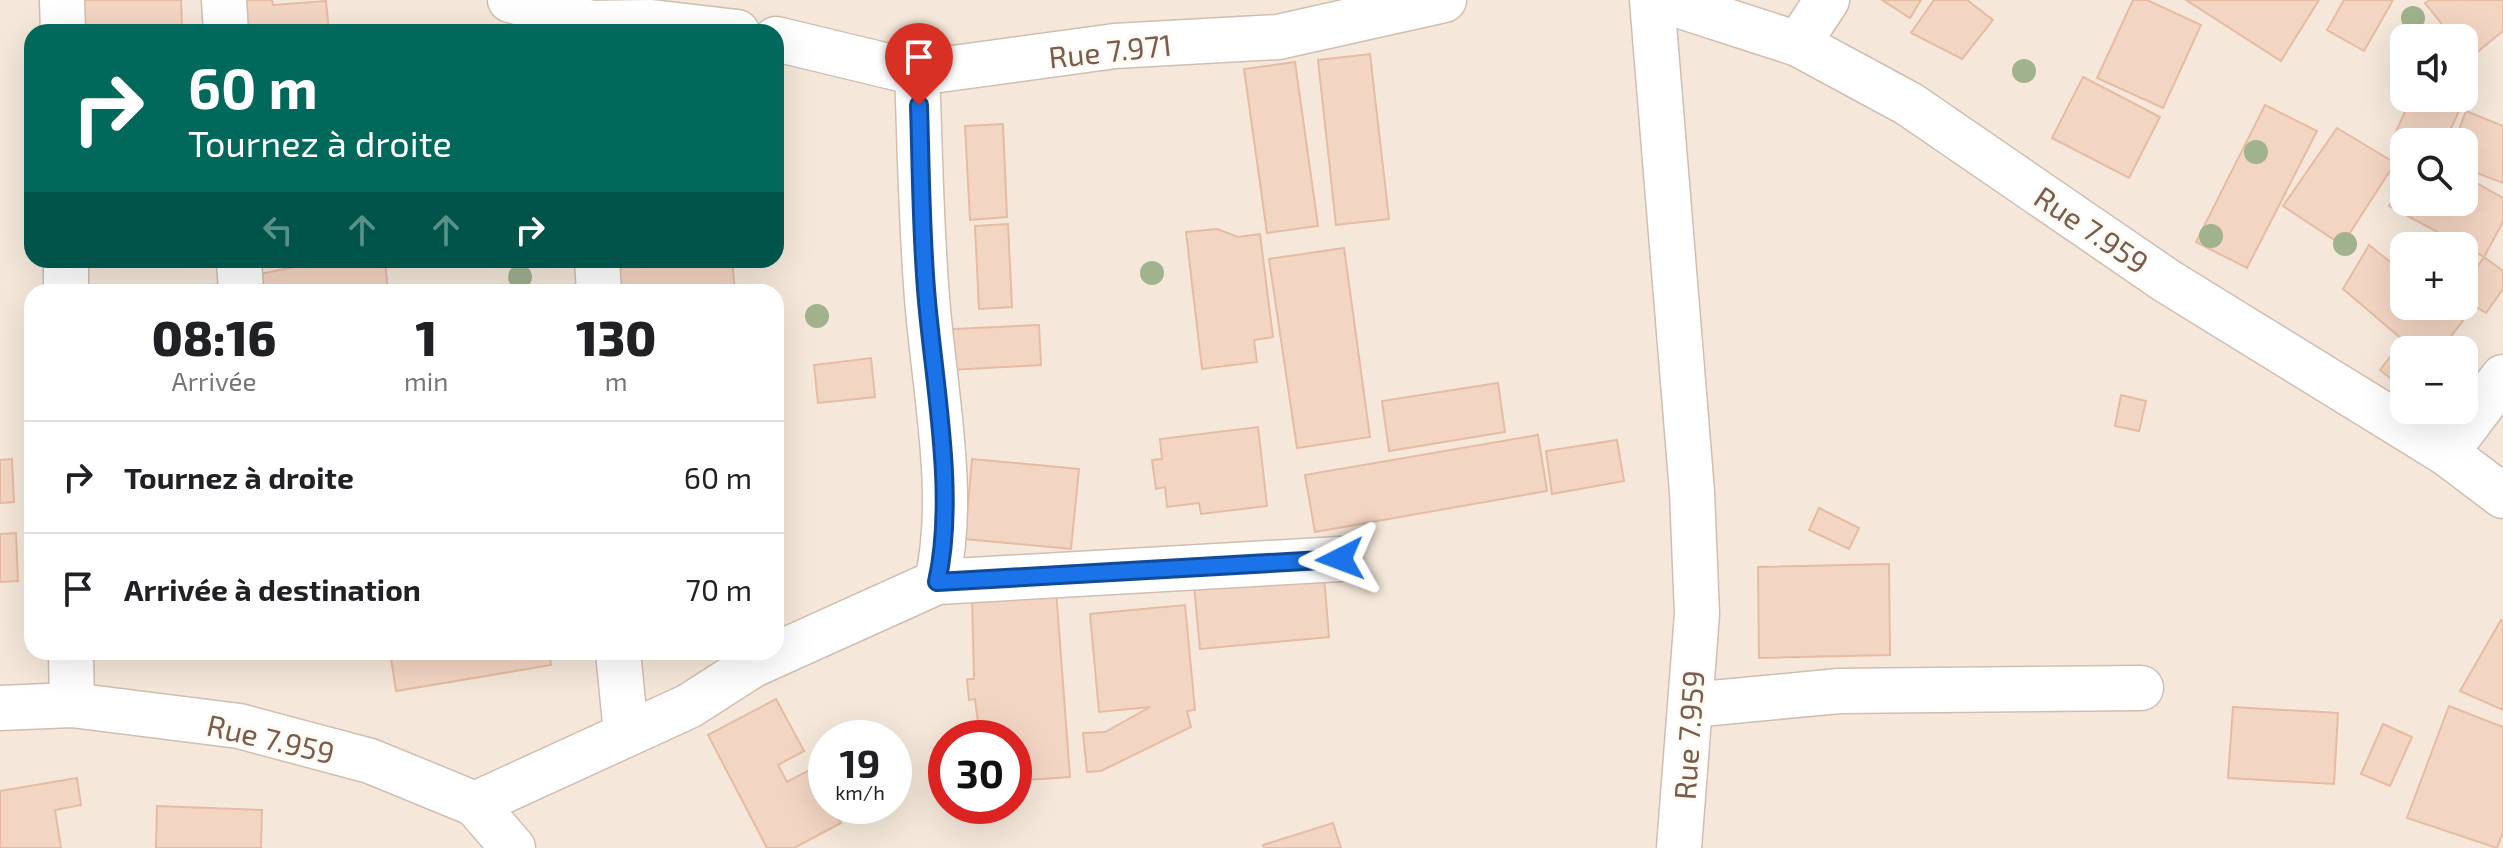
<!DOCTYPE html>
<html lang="fr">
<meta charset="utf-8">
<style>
:root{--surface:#fff;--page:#f2f2f2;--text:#202124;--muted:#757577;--line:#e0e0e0}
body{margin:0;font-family:"Exo 2",sans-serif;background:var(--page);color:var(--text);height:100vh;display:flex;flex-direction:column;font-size:30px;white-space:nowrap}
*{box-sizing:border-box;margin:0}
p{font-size:26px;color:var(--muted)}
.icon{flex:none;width:44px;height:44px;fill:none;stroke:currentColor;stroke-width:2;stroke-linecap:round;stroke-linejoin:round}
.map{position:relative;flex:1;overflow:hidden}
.panel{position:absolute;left:24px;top:284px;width:760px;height:376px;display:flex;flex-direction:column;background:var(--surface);border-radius:24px;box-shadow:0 8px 32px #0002}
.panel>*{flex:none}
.guide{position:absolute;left:24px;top:24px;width:760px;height:244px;border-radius:24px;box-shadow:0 8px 32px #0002;background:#00695c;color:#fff;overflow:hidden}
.buttons{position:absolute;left:2390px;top:24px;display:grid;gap:16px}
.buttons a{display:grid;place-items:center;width:88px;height:88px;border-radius:16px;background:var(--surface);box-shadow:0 8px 32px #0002;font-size:40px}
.speed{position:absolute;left:808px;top:720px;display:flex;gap:16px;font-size:40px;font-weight:700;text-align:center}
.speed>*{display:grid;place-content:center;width:104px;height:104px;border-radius:50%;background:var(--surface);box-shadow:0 8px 32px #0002;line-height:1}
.speed small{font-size:20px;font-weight:400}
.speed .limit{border:12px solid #d22;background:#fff;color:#111}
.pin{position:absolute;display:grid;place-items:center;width:68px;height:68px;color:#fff;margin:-82px -34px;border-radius:50% 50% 50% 0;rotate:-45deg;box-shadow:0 0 8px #0007}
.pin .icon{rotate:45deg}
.me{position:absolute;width:88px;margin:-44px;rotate:267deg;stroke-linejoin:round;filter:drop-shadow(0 0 6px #0008)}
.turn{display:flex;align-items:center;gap:28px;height:168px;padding:0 32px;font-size:36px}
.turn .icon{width:104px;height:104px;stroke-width:2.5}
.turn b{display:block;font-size:56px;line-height:68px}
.lanes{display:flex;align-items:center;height:76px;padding:0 32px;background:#0003;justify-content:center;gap:40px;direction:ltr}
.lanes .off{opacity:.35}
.eta{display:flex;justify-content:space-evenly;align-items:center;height:136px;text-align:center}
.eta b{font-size:48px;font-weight:800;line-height:56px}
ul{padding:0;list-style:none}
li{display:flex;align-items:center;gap:24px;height:112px;padding:0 32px;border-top:2px solid var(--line)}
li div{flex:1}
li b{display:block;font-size:30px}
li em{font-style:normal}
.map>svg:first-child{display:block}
.residential{fill:#f5e8da;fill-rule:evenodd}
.building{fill:#f3d5c3;stroke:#e6bba3;stroke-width:2}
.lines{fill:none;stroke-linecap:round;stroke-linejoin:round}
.minor-casing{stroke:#d1beb0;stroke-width:47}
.tertiary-casing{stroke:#d1beb0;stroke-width:47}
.minor{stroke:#fff;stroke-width:44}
.tertiary{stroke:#fff;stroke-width:44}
.tree{fill:#a0b28e}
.route-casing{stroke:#114b97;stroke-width:20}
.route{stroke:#1a73e8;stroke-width:14}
.labels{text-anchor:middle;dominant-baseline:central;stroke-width:6;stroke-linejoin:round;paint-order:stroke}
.street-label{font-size:30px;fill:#7a5c4d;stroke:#fffaf3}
</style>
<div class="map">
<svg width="2503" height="848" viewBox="0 0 2503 848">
<rect width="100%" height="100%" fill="#fdf6ec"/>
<path class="residential" d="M0 0H2503V848H0ZM32 32H776V260H32ZM2404 38H2464V98H2404ZM2404 142H2464V202H2404ZM2404 246H2464V306H2404ZM32 292H776V652H32ZM2404 350H2464V410H2404ZM826 738H894V806H826ZM946 738H1014V806H946Z"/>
<path class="building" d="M81 0H181L182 29 82 32Z
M240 0H272L273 5 326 1 329 32H243Z
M1882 0H1921L1910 18Z
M1934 0H1967L1993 20 1962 59 1911 33Z
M2133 0H2147L2201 25 2163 108 2097 78Z
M2186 0H2319L2281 61Z
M2344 0H2393L2364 51 2327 30Z
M2430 0H2503V31L2469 59 2464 52V38H2453L2425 3Z
M1370 54 1389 219 1336 225 1318 60Z
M1295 62 1318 226 1267 233 1244 69Z
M2083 77 2160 117 2129 178 2052 138Z
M2411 98H2455L2463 102 2445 142H2412L2395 134Z
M2265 105 2317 131 2247 268 2196 242Z
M2466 111 2503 126V183L2464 168V142H2454Z
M1003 124 1007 217 970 220 965 126Z
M2337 128 2395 163 2342 245 2283 206Z
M2464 176 2503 198V222L2484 257 2389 206 2404 179V202H2464Z
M1008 224 1012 307 979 309 975 226Z
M1217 229 1238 237 1260 234 1273 337 1254 340 1257 362 1202 369 1186 232Z
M2369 245 2404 273V306H2445L2463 321 2440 350H2404V389L2380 370 2403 340 2343 289Z
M1344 248 1370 437 1297 448 1269 259Z
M2484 257 2503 271V289L2486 313 2464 299V286Z
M308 260H385L388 292H253L251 276 308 264Z
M602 260H732L735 292H605Z
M1039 325 1041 365 915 372 913 331Z
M871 358 875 397 818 403 814 365Z
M1498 383 1505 432 1389 451 1382 401Z
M2121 395 2146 401 2139 431 2115 426Z
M1258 427 1267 506 1201 514 1199 503 1167 507 1165 487 1156 489 1152 460 1162 459 1160 439Z
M1538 435 1547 491 1315 532 1305 475Z
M1617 440 1624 481 1552 494 1546 451Z
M12 459 14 502 0 503V460Z
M972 459 1079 469 1071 549 965 539Z
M1819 508 1859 528 1849 549 1809 530Z
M16 533 18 581 0 582V534Z
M1323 564 1329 637 1200 649 1193 575Z
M1889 564 1890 655 1759 658 1758 567Z
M1056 590 1070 777 1014 781V738H980L975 699 969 700 967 679H974L972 596Z
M1185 605 1195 710 1187 711 1191 727 1101 771 1087 772 1083 733 1105 732 1150 707 1099 712 1090 614Z
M2501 620 2503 621V710L2460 691Z
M390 652H549L551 665 396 691Z
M776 699 804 751 778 765 787 782 813 768 826 794V806H832L841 823 794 848H767L708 735Z
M2449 706 2503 727V832L2497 848 2407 818Z
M2233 707 2338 713 2334 784 2228 778Z
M2383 724 2412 737 2390 786 2361 774Z
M77 778 81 805 55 810 61 848H0V791Z
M157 806 262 810 261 848H156Z
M1333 823 1341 848H1264L1263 845Z"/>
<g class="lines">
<defs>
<path id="minor" d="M62 0 63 32
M224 0 226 32
M510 0 591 23 651 22 737 32
M776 39 917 73 1115 46 1278 37 1444 0
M1798 44 1827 0
M66 260V292
M239 260 241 292
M597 260 599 292
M2446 453 2503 377
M937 582 1340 559
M71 652 72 705
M618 652 626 733
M1691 705 1839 691 2141 688
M475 804 689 706 753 665 937 582C957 493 934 389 927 298 921 224 920 148 917 73"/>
<path id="tertiary" d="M1652 0 1692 492 1697 614 1679 848
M1662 0 1798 44 1909 104 2167 281 2446 453 2503 496
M0 708 72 705 239 726 370 761 475 804 513 848"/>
</defs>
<use href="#minor" class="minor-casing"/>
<use href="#tertiary" class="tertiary-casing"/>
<use href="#minor" class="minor"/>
<use href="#tertiary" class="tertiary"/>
</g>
<g class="tree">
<circle cx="2413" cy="18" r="12"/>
<circle cx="2024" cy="71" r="12"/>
<circle cx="2256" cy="152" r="12"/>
<circle cx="2211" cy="236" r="12"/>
<circle cx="2345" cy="244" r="12"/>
<circle cx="1152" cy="273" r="12"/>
<circle cx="520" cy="277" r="12"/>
<circle cx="817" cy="316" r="12"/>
</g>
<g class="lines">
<defs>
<path id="route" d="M919 105C921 170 921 236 927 301 935 390 956 497 937 582L1340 559"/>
</defs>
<use href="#route" class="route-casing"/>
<use href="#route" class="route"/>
</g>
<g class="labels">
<g class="street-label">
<text transform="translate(1110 50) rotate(-6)">Rue 7.971</text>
<text transform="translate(2092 229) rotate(34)">Rue 7.959</text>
<text transform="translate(1688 735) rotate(-86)">Rue 7.959</text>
<text transform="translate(271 738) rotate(13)">Rue 7.959</text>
</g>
</g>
</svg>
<div class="buttons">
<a><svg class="icon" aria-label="sound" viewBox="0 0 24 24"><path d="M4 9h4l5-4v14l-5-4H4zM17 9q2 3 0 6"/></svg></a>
<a><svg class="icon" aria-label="search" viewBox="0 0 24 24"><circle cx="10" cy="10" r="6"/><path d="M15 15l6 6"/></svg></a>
<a>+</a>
<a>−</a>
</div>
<div class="speed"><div>19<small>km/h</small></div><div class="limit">30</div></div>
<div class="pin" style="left:919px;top:105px;background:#d93025"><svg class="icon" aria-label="arrive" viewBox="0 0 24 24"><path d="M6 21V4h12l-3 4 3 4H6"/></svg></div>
<svg class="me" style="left:1340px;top:559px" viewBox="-20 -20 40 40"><path d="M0-17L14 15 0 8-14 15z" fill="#1a73e8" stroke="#fff" stroke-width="4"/></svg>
<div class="guide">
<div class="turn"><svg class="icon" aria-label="right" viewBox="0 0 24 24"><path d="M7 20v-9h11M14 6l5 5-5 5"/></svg><div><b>60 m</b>Tournez à droite</div></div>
<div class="lanes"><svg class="icon off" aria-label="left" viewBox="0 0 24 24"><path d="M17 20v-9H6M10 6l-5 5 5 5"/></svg><svg class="icon off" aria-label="ahead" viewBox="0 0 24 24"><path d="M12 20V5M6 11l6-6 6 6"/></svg><svg class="icon off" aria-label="ahead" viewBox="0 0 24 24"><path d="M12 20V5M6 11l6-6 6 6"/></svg><svg class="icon" aria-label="right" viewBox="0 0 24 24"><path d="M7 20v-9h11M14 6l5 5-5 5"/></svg></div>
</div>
<section class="panel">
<div class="eta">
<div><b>08:16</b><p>Arrivée</p></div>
<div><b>1</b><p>min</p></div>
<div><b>130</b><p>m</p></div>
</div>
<ul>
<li><svg class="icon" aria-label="right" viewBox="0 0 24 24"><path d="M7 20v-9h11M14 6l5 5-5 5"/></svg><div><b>Tournez à droite</b></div><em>60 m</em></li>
<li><svg class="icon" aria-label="arrive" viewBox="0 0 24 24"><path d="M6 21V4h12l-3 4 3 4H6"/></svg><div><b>Arrivée à destination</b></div><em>70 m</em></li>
</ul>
</section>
</div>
